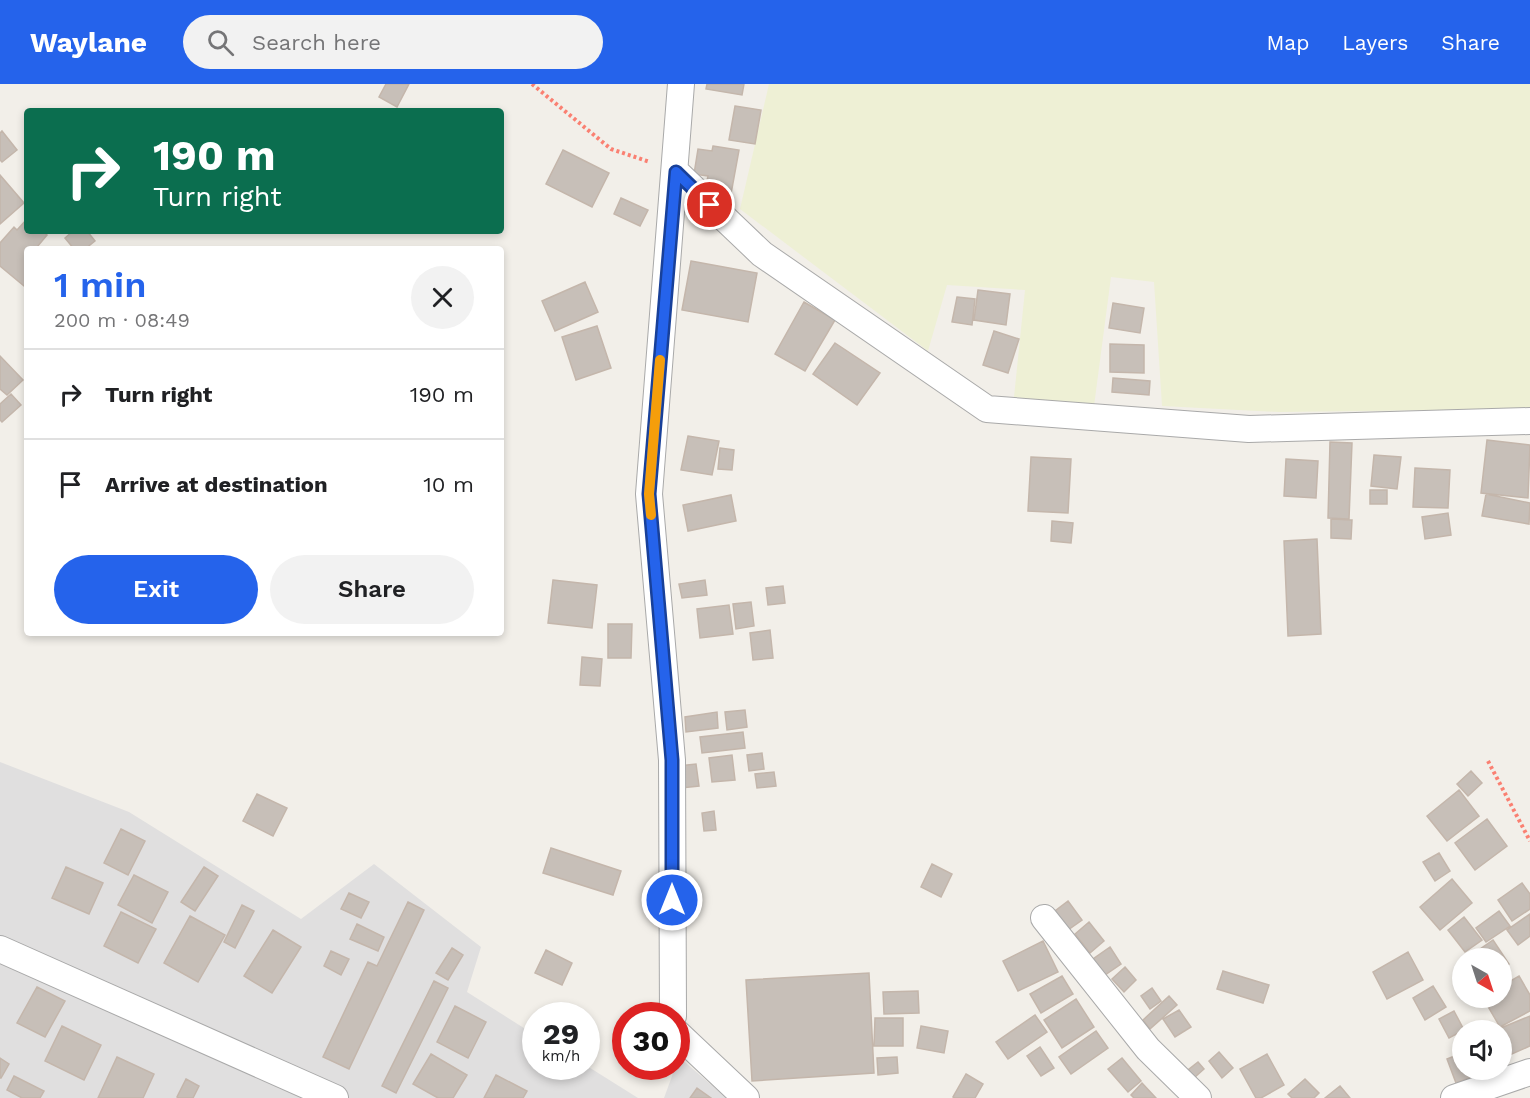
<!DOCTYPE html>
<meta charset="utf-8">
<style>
:root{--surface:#fff;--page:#f2f2f2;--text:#202124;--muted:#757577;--line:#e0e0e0;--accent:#2563eb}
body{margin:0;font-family:"Work Sans",sans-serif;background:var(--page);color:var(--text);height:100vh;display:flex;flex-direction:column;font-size:22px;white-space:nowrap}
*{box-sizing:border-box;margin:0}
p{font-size:20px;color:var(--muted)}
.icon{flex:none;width:33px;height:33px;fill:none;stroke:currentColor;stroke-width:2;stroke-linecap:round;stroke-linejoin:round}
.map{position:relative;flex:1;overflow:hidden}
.panel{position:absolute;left:24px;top:162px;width:480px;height:390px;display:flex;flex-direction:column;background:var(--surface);border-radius:6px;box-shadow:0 3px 9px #0003}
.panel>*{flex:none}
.hud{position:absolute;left:24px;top:24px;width:480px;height:126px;border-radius:6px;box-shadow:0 3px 9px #0003;background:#0b6e4f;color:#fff;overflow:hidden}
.needle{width:39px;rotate:141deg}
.controls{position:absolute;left:1452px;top:864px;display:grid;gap:12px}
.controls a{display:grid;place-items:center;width:60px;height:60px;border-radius:50%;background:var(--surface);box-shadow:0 3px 9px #0003;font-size:30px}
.speed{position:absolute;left:522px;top:918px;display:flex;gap:12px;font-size:30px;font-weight:700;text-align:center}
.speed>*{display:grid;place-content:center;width:78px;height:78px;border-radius:50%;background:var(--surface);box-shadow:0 3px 9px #0003;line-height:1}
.speed small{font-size:15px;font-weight:400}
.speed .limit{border:9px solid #d22;background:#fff;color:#111}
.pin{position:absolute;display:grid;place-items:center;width:51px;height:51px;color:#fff;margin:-26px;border:3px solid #fff;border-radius:50%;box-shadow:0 2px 6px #0007}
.me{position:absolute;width:66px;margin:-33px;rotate:0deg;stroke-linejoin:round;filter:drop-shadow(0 0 4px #0008)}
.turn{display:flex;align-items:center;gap:21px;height:126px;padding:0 30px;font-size:27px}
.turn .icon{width:78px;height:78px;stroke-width:2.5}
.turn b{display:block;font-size:42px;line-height:51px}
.round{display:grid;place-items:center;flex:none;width:63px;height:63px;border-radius:32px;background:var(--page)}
.summary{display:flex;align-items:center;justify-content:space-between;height:102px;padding:0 30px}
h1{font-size:36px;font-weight:600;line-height:45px;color:var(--accent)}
.primary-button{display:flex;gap:12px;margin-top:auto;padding:12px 30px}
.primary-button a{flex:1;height:69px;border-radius:36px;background:var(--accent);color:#fff;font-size:24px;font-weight:600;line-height:69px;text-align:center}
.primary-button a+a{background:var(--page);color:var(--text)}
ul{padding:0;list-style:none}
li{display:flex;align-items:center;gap:18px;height:90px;padding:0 30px;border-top:2px solid var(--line)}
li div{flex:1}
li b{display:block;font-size:22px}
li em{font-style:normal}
header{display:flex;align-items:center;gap:36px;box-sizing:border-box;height:84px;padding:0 30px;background:var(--accent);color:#fff}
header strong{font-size:28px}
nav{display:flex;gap:33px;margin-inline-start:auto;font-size:21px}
.search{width:420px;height:54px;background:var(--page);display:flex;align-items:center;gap:15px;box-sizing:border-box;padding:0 21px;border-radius:33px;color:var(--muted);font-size:22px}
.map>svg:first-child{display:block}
.residential{fill:#e0dfdf}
.farmland{fill:#eef0d5}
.building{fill:#c7bfb8;stroke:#c4b6ab;stroke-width:1.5}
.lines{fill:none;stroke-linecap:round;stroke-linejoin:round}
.minor-casing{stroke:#a9a9a9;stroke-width:28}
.path{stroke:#fa8072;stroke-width:4;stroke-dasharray:3 3;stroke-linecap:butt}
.minor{stroke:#fff;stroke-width:26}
.route-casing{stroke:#184099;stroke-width:15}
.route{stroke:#2563eb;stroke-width:10}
.slow{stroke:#f59e0b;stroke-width:10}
</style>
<header>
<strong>Waylane</strong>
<div class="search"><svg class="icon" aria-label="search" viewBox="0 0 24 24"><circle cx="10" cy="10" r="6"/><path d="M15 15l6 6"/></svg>Search here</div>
<nav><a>Map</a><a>Layers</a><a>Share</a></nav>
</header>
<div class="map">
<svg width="1530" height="1014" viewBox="0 0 1530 1014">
<rect width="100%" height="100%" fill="#f2efe9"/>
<path class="residential" d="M0 678 129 728 301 835 374 780 481 863 467 908 535 951 536 982H587L638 1014H0Z
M679 973 723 1011 726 1014H664Z"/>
<path class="farmland" d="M769 0H1530V325L1279 328 1162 322 1154 198 1111 193 1094 322 1014 313 1025 206 947 201 928 267 740 125Z"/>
<path class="building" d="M386 0H409L397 23 379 13Z
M707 0H744L742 11 706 5Z
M735 22 761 26 755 60 729 56Z
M2 47 17 66 2 78 0 76V49Z
M713 62 739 66 731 110 705 106 708 92 694 90 698 65 712 67Z
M563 66 609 89 592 123 546 100Z
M0 91 24 119 0 140Z
M621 114 648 126 640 142 614 130Z
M27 135V147H43L47 151 37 163 40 165H27V198L24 202 0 182V159L14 143 17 146Z
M73 147H87L95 157 85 165H74L65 154Z
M691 177 757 189 748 238 682 226Z
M585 198 598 228 555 247 542 217Z
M978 206 1010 210 1006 241 974 236Z
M957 213 975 215 972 241 952 238Z
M804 218 835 236 805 287 775 270Z
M1113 219 1144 224 1140 249 1109 244Z
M597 242 611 284 576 296 562 253Z
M994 247 1019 255 1008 289 983 281Z
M835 259 880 289 857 321 813 290Z
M1110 260 1144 261V289L1110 288Z
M0 272 23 296 7 311 0 305Z
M1113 294 1150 297 1149 311 1112 308Z
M11 310 21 321 2 338 0 336V320Z
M688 352 719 357 712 391 681 386Z
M1487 356 1530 361 1528 414 1481 409Z
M1330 358 1352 359 1349 435 1328 434Z
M720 364 734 366 732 386 718 385Z
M1374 371 1401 373 1397 405 1371 402Z
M1031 373 1071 375 1068 429 1028 427Z
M1286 375 1318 377 1316 414 1284 412Z
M1415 384 1450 386 1448 424 1413 423Z
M1370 406H1387V420H1370Z
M1486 410 1530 419 1529 440 1482 432Z
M731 411 736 437 688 447 683 421Z
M1448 429 1451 451 1425 455 1422 433Z
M1331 435 1352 436 1351 455 1331 454Z
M1052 437 1073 439 1071 459 1051 457Z
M1317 455 1321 550 1288 552 1284 457Z
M553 496 597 501 592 544 548 539Z
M705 496 707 511 682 514 679 500Z
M783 502 785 519 768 521 766 504Z
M751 518 754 542 736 545 733 520Z
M729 521 733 550 700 554 697 525Z
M608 540H632L631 574H608Z
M770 546 773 574 753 576 750 549Z
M582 573 602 575 600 602 580 601Z
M745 626 747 643 727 646 725 628Z
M717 628 718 644 686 648 685 633Z
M743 648 745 664 702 669 700 653Z
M762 669 764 685 749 687 747 671Z
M732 671 735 696 712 698 709 674Z
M696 680 699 702 681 704 678 682Z
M1471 687 1482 699 1468 712 1457 700Z
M774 688 776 702 757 704 755 690Z
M1459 706 1479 732 1447 757 1427 732Z
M257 710 287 724 273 752 243 737Z
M714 727 716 746 704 747 702 729Z
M1487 735 1507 762 1475 786 1455 759Z
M121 745 145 757 128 791 104 779Z
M551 764 621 787 613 811 543 789Z
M1439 769 1450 787 1435 797 1423 778Z
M932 780 952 790 941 813 921 803Z
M66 783 103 799 89 830 52 814Z
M204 783 218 792 195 827 181 818Z
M134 791 168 808 152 839 118 821Z
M1452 795 1472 819 1440 846 1420 823Z
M1522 799 1530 810V825L1512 837 1498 816Z
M349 809 369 818 361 834 341 825Z
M1068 817 1082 836 1068 846 1055 827Z
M408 818 424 826 349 985 323 973 368 878 377 882Z
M242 821 254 827 235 864 224 858Z
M1499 827 1510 842 1486 858 1476 844Z
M121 828 156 845 138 879 104 862Z
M1530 830V852L1518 861 1507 846Z
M190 832 225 851 198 898 164 879Z
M1464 833 1482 856 1465 868 1448 846Z
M1089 838 1104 857 1090 869 1075 850Z
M357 840 384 853 378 867 350 855Z
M273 846 301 863 272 909 244 892Z
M1493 856 1509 880 1502 885V874H1467Z
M1043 857 1058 888 1018 907 1003 877Z
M1110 863 1121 880 1105 891 1093 875Z
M452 864 463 871 448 896 436 889Z
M546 866 572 879 562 901 535 889Z
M331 867 349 875 341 891 324 882Z
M1408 868 1423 896 1387 915 1373 888Z
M1125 883 1136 896 1124 908 1112 895Z
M1223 887 1269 901 1263 919 1217 905Z
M869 889 874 989 752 997 746 896Z
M1062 892 1073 910 1041 929 1030 910Z
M1519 892 1530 911V927L1500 943 1483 914H1502V902Z
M434 897 448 904 396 1009 382 1002Z
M1433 902 1446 923 1425 936 1413 914Z
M37 903 65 917 45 953 17 939Z
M1152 904 1161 917 1150 925 1141 912Z
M918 907 919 929 884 930 883 908Z
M1169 912 1177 921 1150 945 1143 936Z
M1076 915 1094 943 1062 964 1044 936Z
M455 922 486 938 468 974 437 958Z
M1179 926 1191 943 1175 953 1163 935Z
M1454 927 1464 946 1449 954 1439 935Z
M1035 931 1047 948 1008 975 996 958Z
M1530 932V962L1505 973 1502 965V946H1496Z
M875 934H903V962H874Z
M62 942 101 961 84 996 45 977Z
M921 942 948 947 944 969 917 964Z
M1096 947 1108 964 1071 990 1059 973Z
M1040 963 1054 984 1041 992 1027 972Z
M1219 968 1233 984 1222 994 1209 977Z
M1462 969V986H1484L1485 988 1456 999 1447 975Z
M431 970 467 991 453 1014H438L413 1000Z
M1267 970 1284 1001 1261 1014H1256L1240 985Z
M117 973 154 990 143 1014H98Z
M897 973 898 989 878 991 877 974Z
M0 974 9 980 1 994H0Z
M1122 974 1141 997 1128 1008 1108 985Z
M1198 978 1204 985 1194 994 1188 986Z
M966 990 983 1000 975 1014H955L953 1013Z
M496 991 527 1007 523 1014H484Z
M14 992 44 1007 40 1014H22L7 1006Z
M186 995 199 1002 193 1014H179L177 1013Z
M1305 995 1319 1009 1314 1014H1292L1288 1010Z
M1142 999 1156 1014H1134L1131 1011Z
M1340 1002 1350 1014H1325Z
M697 1004 711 1014H690Z"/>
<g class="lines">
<defs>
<path id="minor" d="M676 88 762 170 987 325 1249 345 1530 337
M1044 834 1148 965 1198 1014
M0 865 335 1014
M673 932 672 676 649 410 681 0
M676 948 746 1014
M1454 1014 1530 988"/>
</defs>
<use href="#minor" class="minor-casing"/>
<path class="path" d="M532 0 611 65 650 78
M1488 677 1530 757"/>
<use href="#minor" class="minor"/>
</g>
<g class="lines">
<defs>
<path id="route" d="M672 816V676L649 410 676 88 710 121"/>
</defs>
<use href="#route" class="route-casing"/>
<use href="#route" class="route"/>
<path class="slow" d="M651 431 649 410 660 276"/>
</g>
</svg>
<div class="controls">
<a><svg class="needle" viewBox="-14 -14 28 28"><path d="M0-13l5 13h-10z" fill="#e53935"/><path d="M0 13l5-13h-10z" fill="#757577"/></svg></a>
<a><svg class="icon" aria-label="sound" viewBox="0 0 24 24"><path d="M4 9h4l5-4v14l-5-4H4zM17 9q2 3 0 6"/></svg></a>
</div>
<div class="speed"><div>29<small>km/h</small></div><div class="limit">30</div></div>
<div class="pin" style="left:710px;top:121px;background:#d93025"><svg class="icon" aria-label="arrive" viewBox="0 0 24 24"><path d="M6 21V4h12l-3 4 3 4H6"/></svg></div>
<svg class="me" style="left:672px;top:816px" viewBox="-20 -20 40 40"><circle r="17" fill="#2563eb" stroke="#fff" stroke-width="3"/><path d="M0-11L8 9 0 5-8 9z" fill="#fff"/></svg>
<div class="hud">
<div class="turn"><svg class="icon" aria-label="right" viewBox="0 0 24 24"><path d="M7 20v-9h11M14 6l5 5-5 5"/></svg><div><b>190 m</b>Turn right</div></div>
</div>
<section class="panel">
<div class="summary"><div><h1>1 min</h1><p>200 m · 08:49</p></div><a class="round"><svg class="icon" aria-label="close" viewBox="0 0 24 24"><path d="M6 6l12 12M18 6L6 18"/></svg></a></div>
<ul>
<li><svg class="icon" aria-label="right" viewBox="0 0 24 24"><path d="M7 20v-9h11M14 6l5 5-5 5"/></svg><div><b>Turn right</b></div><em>190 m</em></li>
<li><svg class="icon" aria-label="arrive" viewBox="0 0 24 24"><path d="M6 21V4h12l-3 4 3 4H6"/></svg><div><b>Arrive at destination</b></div><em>10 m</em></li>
</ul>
<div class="primary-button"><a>Exit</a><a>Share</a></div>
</section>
</div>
